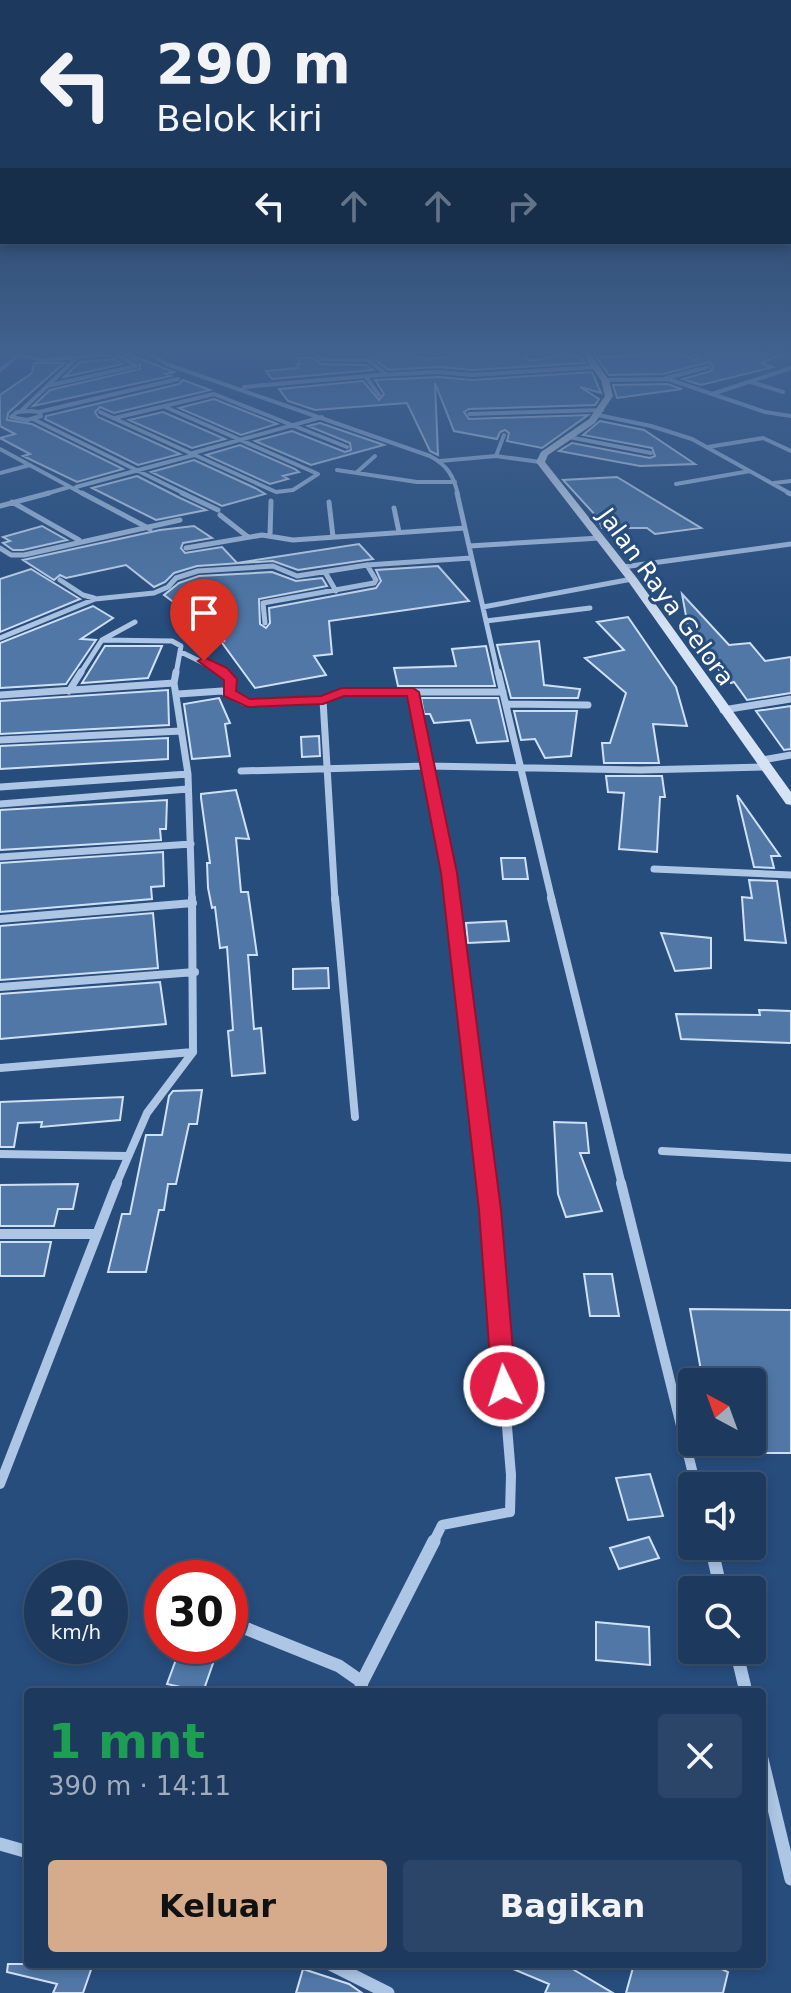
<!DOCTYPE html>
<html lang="id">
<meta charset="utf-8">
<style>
:root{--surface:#1d3a5e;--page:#2a4567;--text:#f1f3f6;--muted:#a0adbc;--line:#3b5473;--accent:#d6ab8b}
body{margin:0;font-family:"DejaVu Sans",sans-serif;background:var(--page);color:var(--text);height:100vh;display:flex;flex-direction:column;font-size:30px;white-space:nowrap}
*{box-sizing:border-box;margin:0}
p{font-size:26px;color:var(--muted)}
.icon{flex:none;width:44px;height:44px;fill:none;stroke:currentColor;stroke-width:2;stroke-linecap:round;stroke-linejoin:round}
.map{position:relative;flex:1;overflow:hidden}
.details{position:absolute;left:24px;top:1688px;width:742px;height:280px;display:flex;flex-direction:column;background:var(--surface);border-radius:8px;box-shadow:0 4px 12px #0003,0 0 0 2px var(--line)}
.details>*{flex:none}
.banner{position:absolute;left:0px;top:0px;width:792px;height:244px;box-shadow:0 4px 12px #0003,0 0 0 2px var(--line);background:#1d3a5e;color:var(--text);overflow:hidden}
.needle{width:52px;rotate:319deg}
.buttons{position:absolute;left:678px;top:1368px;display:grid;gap:16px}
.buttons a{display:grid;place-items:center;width:88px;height:88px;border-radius:8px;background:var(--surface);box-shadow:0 4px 12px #0003,0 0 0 2px var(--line);font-size:40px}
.speed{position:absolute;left:24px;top:1560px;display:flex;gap:16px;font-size:40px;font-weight:700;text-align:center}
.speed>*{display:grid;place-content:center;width:104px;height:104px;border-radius:50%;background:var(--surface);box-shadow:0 4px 12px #0003,0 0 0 2px var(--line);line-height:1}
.speed small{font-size:20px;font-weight:400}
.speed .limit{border:12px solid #d22;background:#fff;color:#111}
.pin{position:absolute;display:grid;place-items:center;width:68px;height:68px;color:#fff;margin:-82px -34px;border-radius:50% 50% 50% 0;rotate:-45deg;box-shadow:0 0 8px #0007}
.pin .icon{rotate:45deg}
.me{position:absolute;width:88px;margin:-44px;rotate:356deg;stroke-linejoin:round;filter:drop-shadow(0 0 6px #0008)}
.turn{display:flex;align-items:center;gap:28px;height:168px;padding:0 24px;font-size:36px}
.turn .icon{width:104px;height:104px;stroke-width:2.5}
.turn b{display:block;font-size:56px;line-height:68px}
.lanes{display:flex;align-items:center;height:76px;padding:0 24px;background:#0003;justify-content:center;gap:40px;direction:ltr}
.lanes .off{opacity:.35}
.round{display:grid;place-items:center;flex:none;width:84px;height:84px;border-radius:8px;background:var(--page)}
.head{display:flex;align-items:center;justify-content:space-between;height:136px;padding:0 24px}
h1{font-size:48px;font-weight:700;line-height:60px;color:#1e9e55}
.action{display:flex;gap:16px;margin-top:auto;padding:16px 24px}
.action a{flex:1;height:92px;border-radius:8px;background:var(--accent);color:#111;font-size:32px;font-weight:700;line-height:92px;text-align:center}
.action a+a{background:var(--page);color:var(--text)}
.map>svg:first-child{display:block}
.building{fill:#5077a6;stroke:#d0e0f4;stroke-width:2}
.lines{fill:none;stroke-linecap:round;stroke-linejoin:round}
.street-far5{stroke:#adc6e5;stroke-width:4}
.street-far4{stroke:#adc6e5;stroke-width:5}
.street-far3{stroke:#adc6e5;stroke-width:7}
.street-far2{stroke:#adc6e5;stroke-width:8}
.street-far1{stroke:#adc6e5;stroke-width:10}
.street{stroke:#adc6e5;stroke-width:13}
.secondary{fill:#d6e3f5;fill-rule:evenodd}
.route{fill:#e11d48;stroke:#92132f;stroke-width:2}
.labels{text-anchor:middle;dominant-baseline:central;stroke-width:6;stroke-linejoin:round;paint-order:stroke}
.far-street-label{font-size:24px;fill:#fff;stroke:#274d7d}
</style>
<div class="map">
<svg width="791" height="1993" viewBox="0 0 791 1993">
<rect width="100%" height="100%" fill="#274d7d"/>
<path class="building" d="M120 351 174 372 166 374 171 376 33 406 50 390 140 369 139 362Z
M326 351H412L415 356 429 359 452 356 456 351H521L530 361 563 355 581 357 585 363 472 370 439 367 388 370 369 355 328 354Z
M638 351H678L681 355 696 360 701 356 699 351 789 352 761 363 773 367 701 385 683 379 711 371 713 367 710 362 663 374 609 375 596 357 637 356Z
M298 358H313L321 364 366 365 373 370 272 379 266 371 298 368 297 364H300Z
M115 359 123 364 64 377 80 362Z
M34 363H64L8 413 7 420 32 424 123 469 77 482 23 456 30 454 0 438 15 434 0 426V395L32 373Z
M592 372 601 393 580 387 599 399 595 405 469 409 464 412 469 419 588 415 542 448 507 441 509 433 505 430 500 432 497 439 454 431 435 383 438 455 430 451 407 403 315 410 288 401 279 389 363 381 379 400 384 394 375 380 439 377 472 380Z
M183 380 210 390 114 413 100 407 95 412 98 417 180 454 138 465 45 419 46 416 179 384Z
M667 384 682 389 617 398 613 385Z
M214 399 277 424 241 435 179 408Z
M163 412 225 439 192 448 129 420Z
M600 421 644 430 695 464 640 466 559 451 572 443 650 458 655 456 652 448 583 435Z
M320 423 384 445 311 465 255 441 292 431 345 452 351 450 350 443 308 426Z
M240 445 295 469 299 472 283 476 288 479 270 484 206 455Z
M194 460 255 488 265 494 222 506 151 472Z
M137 476 180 498 206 510 156 520 92 488Z
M617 477 701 528 655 534 647 528H602L598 518 563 480Z
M42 526 67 540 23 550H13L3 543 10 541 3 537Z
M194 526 212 538 183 543 181 548 185 553 222 547 237 563 359 544 373 559 298 570 273 561 197 566 174 573 165 582 154 587 126 565 66 578 60 575 54 580 23 560 160 530Z
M438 566 469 601 329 621 332 654 314 656 326 675 255 688 220 640 225 641 164 595 179 583 199 576 272 572 296 581 322 578 327 586 259 599 260 624 266 628 270 623 269 608 376 588 381 581 376 570Z
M31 569 80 599 0 632V579Z
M682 594 729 645 750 643 765 661 791 657V693L747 700 734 682 731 683 690 638Z
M93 606 113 618 81 639 96 640 66 684 0 688V643Z
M628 617 676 687 687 726 653 724 659 763H604L602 743H610L626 693 585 658 624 650 597 622Z
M539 641 544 685 580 689 578 698H511L497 645Z
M105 646H162L148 678 82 683Z
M486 646 495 686H398L394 668 456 666 452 649Z
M168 690 169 725 0 734V701Z
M219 698 230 723 225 724 230 756 192 759 184 704Z
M421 698H498L508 741 477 743 470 720 434 723 430 714H424Z
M791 706V749L784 750 756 711Z
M514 711H577L571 756 545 758 535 739 521 740Z
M319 736 320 756 302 757 301 737Z
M168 738V759L0 769V746Z
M606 776H662L665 797H660L657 852 619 849 624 793 608 792Z
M236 790 249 839 236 838 241 892H248L257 955H248L254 1029 261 1028 265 1073 232 1076 228 1031 233 1030 227 947 220 948 215 907 212 908 208 888 207 863H210L201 798V794Z
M737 795 780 856H771L774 868 754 867Z
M167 800 166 829H160L161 840 0 850V810Z
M163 852 164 886 151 887 152 899 0 912V863Z
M501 858H525L528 879H503Z
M749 880 777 881 786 943 745 940 742 897 752 898Z
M153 913 158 968 0 980V926Z
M506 921 509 941 468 943 466 923Z
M661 933 711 938V968L675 971Z
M328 968 329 988 293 989V969Z
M160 982 166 1024 0 1039V994Z
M759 1010 791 1011V1043L681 1039 676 1014 760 1015Z
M202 1090 197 1124H189L176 1184H168L164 1210H159L146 1272H108L122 1214H130L146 1135H162L169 1096 173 1091Z
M123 1097 120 1120 41 1127 42 1122 18 1123 14 1147H0V1102Z
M554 1122 586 1123 589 1153H580L602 1211 566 1217 558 1194Z
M78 1184 73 1209H58L54 1226H0V1185Z
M0 1242H51L44 1276H0Z
M584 1274H612L619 1316H590Z
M690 1309 791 1310V1453H752V1382H703Z
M650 1474 663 1516 628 1520 616 1478Z
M649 1537 659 1558 619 1569 610 1548Z
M596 1622 649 1627 650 1665 596 1660Z
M181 1646H219L203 1692 167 1684Z
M8 1964H93L83 1993H53L57 1984 7 1972Z
M501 1964H564L613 1993H545L549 1984Z
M634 1964H711L728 1972 723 1993H626Z
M303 1969 349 1984 362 1993H296Z"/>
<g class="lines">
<path class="street-far5" d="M0 351 43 360 116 354 136 366 47 386
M150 351 151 355 169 365 430 456C447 465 454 476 458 495
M314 351 321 359 368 360 386 374
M417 351 429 354 451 351
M683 351 696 355
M0 370 23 351
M366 377 379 395
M666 378 708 367
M605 380 668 379 765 412 791 416
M751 382 783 392
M244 387 379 375 439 372 472 375 595 367
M712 394 791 368
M21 411 84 351
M31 411 39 412 41 416 27 420 11 417 17 412Z
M39 412 178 379
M100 412 276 492 293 490 318 474 163 406
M469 414 602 410
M598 415 651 426 692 439 791 494
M115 418 214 394 347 447
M33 419 187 495
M569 437 651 453
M708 447 763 438 791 451
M0 449 85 495
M193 453 322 417
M496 456 504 435
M440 461 496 456 540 462
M337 470 417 482H455
M0 473 30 465
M356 473 375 456
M774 483 791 481
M676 484 750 471
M76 487 194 455
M42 495 69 487"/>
<path class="street-far4" d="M82 493 150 529
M182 493 218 510
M457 493 498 674
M788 493 791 494
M12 502 79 540
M329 502 333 537
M0 506 49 493
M394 508 399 532
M220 515 248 537
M270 535 271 501
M469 546 600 538
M0 548 11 555H24L180 520
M186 548 262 535 293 540 465 528
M623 567 791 544
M325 572 336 591
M60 580 83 595 94 598
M483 607 632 579
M486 621 590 608
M265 623 263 603 374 583 376 580 367 565
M0 638 95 599 154 593 168 587 176 578 198 571 273 566 297 576 367 565 471 558
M102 640 172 641 181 646 176 674
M181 652 226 674
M80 674 102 640 135 622"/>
<path class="street-far3" d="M176 672 174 683 188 774 192 900
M223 672 231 679 229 693
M498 672 552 900
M69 691 81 672
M413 692 452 900
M178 694 222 691 243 702 253 703 323 700 342 692H503
M0 695 174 683
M323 700 335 900
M506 704 588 705
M723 710 791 699
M0 740 181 731
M762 760 791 755
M241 771 427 766 640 770 767 767
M0 787 188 774
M0 804 188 789
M0 857 191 844
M654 869 791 875"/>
<path class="street-far2" d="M192 898 193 1052
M335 898 355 1117
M452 898 487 1185
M551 898 622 1185
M0 919 193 903
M0 987 195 972
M0 1068 193 1052
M662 1151 791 1158
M0 1154 127 1156
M116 1185 147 1113 193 1052"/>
<path class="street-far1" d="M621 1183 696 1486
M0 1234H95
M0 1484 117 1183
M433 1543 442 1525 510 1512 511 1475 487 1183"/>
<path class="street" d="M711 1546 721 1590
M230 1622 339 1666 362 1682 360 1692
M736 1650 746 1692
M362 1682 434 1541
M762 1759 791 1879
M0 1844 28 1852
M330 1964 388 1993"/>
<path class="secondary" d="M580 351H588L609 380 613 396 595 423 548 455 545 462 636 577 791 792V805L786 804 628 581 536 462 541 452 589 419 605 396 601 380Z"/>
</g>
<linearGradient id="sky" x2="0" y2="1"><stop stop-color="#152a45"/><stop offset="0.56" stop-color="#41628f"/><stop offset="1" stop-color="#41628f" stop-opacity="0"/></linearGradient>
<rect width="791" height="630" fill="url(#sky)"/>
<path class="route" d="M204 657 227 668 237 679 236 691 250 699 321 696 342 688H413L419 692 457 873 501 1210 516 1386 512 1394 504 1396 495 1394 492 1386 479 1210 441 873 407 696H344L323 704 248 707 224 696V680L198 661Z"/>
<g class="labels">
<g class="far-street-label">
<text transform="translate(666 597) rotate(54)">Jalan Raya Gelora</text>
</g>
</g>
</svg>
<div class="buttons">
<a><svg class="needle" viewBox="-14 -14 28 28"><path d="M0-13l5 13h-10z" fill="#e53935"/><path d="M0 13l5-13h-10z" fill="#a0adbc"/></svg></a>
<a><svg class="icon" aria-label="sound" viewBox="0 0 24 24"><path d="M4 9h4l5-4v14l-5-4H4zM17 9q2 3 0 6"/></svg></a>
<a><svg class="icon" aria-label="search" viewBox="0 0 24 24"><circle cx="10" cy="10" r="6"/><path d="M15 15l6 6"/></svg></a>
</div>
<div class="speed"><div>20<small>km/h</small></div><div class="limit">30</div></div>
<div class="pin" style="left:204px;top:661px;background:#d93025"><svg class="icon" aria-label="arrive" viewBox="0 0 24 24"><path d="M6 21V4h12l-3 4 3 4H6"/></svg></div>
<svg class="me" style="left:504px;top:1386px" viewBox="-20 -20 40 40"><circle r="17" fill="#e11d48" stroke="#fff" stroke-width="3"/><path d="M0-11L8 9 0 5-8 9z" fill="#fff"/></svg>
<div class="banner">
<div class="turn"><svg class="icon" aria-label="left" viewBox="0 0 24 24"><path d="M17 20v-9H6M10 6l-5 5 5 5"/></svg><div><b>290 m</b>Belok kiri</div></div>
<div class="lanes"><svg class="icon" aria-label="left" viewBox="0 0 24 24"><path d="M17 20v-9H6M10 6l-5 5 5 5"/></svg><svg class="icon off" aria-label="ahead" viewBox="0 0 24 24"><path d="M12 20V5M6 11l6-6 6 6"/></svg><svg class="icon off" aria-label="ahead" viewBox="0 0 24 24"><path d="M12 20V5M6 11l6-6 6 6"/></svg><svg class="icon off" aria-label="right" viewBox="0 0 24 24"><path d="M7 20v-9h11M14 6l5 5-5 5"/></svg></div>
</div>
<section class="details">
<div class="head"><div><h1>1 mnt</h1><p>390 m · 14:11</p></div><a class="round"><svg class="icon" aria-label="close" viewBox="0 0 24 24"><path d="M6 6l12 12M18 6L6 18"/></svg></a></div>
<div class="action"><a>Keluar</a><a>Bagikan</a></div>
</section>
</div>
